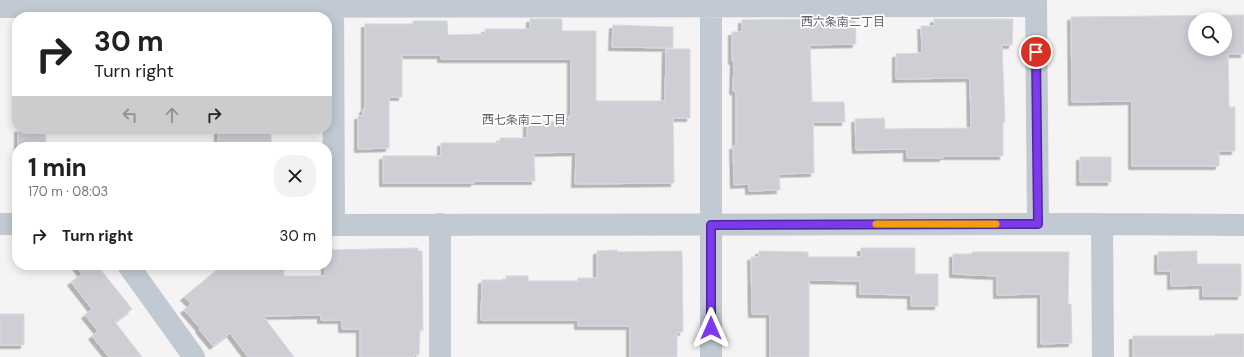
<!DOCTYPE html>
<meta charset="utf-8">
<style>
:root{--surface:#fff;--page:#f2f2f2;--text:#202124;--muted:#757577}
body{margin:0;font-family:"DM Sans","Noto Sans JP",sans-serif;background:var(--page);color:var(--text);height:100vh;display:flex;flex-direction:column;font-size:15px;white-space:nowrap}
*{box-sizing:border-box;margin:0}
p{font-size:13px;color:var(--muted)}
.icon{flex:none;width:22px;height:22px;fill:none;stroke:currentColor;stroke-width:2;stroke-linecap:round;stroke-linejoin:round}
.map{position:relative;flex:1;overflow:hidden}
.side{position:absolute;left:12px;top:142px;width:320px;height:128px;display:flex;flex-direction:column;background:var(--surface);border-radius:16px;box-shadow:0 2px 10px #0003}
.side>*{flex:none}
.guide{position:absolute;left:12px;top:12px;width:320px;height:122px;border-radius:16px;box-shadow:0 2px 10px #0003;background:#fff;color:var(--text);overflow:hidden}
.tools{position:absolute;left:1188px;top:12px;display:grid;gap:8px}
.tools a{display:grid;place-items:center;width:44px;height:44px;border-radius:50%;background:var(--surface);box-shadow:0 2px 10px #0003;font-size:20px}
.pin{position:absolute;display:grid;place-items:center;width:34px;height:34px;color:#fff;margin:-17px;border:2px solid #fff;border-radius:50%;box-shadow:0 1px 4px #0007}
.me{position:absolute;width:44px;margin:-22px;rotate:0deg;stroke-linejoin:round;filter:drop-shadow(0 0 3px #0008)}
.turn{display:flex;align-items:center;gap:14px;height:84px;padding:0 16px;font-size:18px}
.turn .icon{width:52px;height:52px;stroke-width:2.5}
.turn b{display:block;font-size:28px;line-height:34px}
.lanes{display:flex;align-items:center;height:38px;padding:0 16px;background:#0003;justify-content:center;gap:20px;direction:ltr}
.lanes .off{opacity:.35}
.round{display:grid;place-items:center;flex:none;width:42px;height:42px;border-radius:16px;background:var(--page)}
.overview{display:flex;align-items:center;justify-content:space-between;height:68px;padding:0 16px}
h1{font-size:24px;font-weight:800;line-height:30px}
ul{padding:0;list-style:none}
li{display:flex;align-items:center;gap:12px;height:52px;padding:0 16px}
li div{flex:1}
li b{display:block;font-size:15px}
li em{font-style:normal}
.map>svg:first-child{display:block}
.building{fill:#cdcfd5;stroke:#d7d9de;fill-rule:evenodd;filter:url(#shadow)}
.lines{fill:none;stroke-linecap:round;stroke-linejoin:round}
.minor{stroke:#c1cad2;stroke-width:22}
.tertiary{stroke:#c1cad2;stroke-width:22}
.route-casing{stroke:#51269a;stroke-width:10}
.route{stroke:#7c3aed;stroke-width:7}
.slow{stroke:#f59e0b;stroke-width:7}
.labels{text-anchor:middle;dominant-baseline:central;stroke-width:3.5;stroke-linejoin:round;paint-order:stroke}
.neighbourhood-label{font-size:12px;fill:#5f6368;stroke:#fff}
</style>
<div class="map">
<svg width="1244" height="357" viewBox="0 0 1244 357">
<defs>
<filter id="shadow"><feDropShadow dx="-3.5" dy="3.5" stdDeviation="0" flood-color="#0004"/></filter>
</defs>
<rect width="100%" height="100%" fill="#f5f3f3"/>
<path class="building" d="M1244 15V54H1228L1229 107H1235V151H1219V166H1132V101L1072 102 1071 17ZM1195 19H1225V49H1195Z
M530 19H562V31H596V101H665L666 49H690V118H673L674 183 575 184 576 152 534 153 535 181H474V183H383V156H441V143H500V138H527V122L569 121V116H571V59H441V55H402V97H389V148L358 149V116H363V109H365V24H413V21H447L448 35 485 34V29H530Z
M822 19H855L856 44 810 45 812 102H844L845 122H813L814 173 779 174 780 190 749 191V184L734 185 733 146H736V91H733L734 61H732V32H742V20Z
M934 19H1013L1012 45H1002L1005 122H1003V156H943V158H907V149L856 150 855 119 884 118 885 129 971 128 970 78 896 79V54L922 53 921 26H934Z
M613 25 673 27V48L612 47Z
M18 129H45L46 147H18Z
M218 129H271V147H218Z
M1080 157H1111V182H1080Z
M418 248V251H422L423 330H420L419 355H414V357H360V329H342V320H321V315L263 316 294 357H248L230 333 213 346 199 329 200 328 184 310 191 304 184 297 223 265H284V276H325V265H327V250Z
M861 248H915V274H938V306H911V295L860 294V281L809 280V357H770V314H752L751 257H759V251L808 252V257H861Z
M617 250V252L682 251 683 332H677V357H630V326H578V320H481L482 280H506V276H528V281H578V278H597V251Z
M1197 251V264H1241V296H1203V285L1171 286V271H1158V252Z
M972 252H1069L1068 304H1071L1072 343 1041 344V294L997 295V276L953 274V254H972Z
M75 265H97L132 309 115 322 142 357H109L92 336 98 331 85 315 92 309 71 282 82 274Z
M0 314H24V345H0Z
M1215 334H1244V357H1133V336H1215Z"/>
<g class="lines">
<path class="minor" d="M333 0 334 225
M1036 0 1038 224
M0 7 1036 6
M440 224V357
M711 357V0"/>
<path class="tertiary" d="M0 224H17
M1102 224 1103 357
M327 225 1102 224 1244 225
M128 265 194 357"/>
</g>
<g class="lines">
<defs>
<path id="route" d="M711 328V225L1038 224 1036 52"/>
</defs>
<use href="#route" class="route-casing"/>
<use href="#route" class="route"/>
<path class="slow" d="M876 224H996"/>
</g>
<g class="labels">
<g class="neighbourhood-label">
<text x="843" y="22">西六条南二丁目</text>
<text x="524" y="120">西七条南二丁目</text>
</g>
</g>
</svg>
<div class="tools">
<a><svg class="icon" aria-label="search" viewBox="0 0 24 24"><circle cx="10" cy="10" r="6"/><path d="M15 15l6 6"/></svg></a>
</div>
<div class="pin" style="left:1036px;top:52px;background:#d93025"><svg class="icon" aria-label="arrive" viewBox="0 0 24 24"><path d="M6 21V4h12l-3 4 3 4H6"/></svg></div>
<svg class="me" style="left:711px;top:328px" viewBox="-20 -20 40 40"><path d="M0-17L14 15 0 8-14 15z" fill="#7c3aed" stroke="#fff" stroke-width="4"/></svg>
<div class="guide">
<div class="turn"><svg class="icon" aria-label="right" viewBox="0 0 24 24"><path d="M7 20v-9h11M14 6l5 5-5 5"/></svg><div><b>30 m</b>Turn right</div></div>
<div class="lanes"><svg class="icon off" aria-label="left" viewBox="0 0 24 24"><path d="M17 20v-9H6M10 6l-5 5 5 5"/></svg><svg class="icon off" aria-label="ahead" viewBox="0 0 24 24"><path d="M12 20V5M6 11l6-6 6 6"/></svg><svg class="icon" aria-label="right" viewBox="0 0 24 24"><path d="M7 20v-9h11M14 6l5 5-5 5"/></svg></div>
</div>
<section class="side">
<div class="overview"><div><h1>1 min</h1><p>170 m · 08:03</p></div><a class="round"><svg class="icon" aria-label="close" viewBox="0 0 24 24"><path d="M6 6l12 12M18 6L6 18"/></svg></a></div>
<ul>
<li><svg class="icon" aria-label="right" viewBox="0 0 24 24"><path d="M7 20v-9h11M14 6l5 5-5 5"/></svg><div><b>Turn right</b></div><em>30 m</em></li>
</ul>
</section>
</div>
